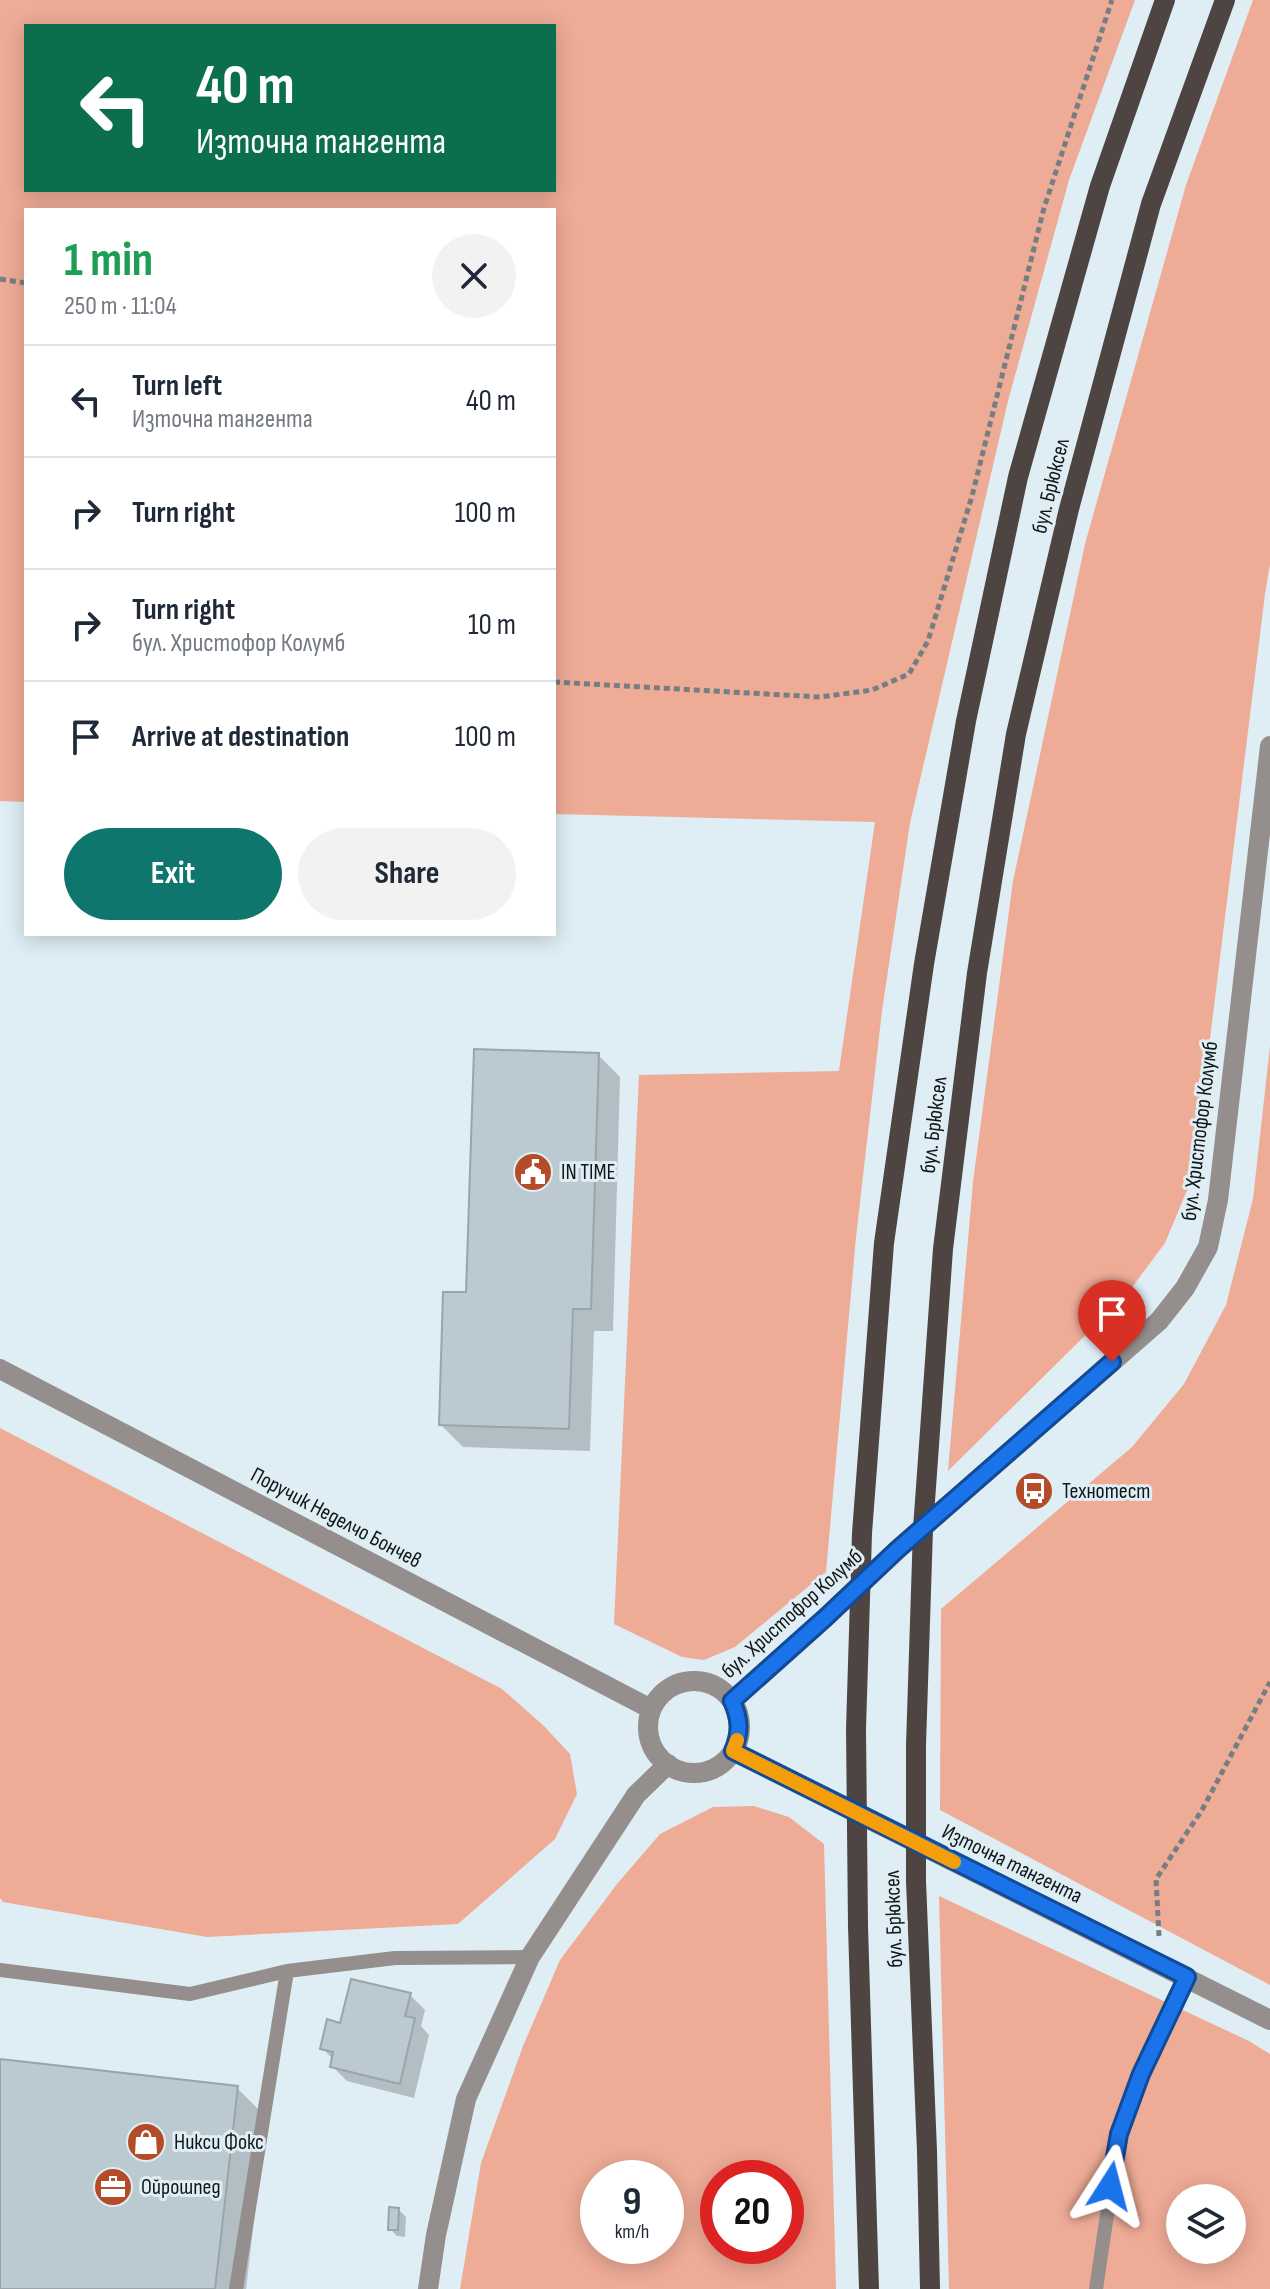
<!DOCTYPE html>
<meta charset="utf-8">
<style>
:root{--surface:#fff;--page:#f2f2f3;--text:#1f2937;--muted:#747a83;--line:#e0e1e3;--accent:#0f766e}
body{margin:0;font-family:"Sofia Sans Condensed",sans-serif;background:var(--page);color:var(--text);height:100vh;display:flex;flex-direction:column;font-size:30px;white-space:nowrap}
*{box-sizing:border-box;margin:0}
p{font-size:26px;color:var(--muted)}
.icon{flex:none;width:44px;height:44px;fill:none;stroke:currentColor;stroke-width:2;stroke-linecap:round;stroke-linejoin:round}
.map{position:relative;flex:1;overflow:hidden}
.drawer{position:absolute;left:24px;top:208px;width:532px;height:728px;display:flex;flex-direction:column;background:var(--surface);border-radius:0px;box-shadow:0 4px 20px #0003}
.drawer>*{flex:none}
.top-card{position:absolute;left:24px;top:24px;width:532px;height:168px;border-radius:0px;box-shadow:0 4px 20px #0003;background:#0b6e4f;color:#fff;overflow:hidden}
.tools{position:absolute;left:1166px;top:2184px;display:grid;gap:16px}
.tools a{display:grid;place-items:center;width:80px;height:80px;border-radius:50%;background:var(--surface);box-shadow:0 4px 20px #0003;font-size:40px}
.speed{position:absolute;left:580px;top:2160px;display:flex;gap:16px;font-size:40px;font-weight:700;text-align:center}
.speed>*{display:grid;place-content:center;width:104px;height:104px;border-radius:50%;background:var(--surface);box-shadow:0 4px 20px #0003;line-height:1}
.speed small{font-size:20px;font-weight:400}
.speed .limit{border:12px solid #d22;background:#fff;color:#111}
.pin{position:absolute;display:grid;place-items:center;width:68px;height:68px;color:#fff;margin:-82px -34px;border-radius:50% 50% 50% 0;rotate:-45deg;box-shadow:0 0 8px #0007}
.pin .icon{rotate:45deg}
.me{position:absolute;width:88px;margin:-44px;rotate:9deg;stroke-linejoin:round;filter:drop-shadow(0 0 6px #0008)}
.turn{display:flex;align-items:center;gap:28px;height:168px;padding:0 40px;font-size:36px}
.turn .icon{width:104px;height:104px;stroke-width:2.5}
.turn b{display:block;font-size:56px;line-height:68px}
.round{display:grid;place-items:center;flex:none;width:84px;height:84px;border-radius:42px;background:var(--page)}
.head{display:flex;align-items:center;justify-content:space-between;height:136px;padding:0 40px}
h1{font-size:48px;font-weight:700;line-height:60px;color:#1e9e55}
.action{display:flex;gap:16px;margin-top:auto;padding:16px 40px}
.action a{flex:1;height:92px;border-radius:48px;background:var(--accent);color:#fff;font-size:32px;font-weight:700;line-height:92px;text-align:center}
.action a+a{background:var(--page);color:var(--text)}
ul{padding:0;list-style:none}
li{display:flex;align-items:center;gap:24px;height:112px;padding:0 40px;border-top:2px solid var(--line)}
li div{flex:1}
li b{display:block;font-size:30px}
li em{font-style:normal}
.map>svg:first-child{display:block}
.green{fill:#eeab96;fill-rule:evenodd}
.shadow{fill:#0003}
.building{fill:#bbcad0;stroke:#98a5ab;stroke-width:2}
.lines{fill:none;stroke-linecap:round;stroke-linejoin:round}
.path{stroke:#757f83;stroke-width:5;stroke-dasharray:6 4;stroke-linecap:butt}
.service{stroke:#948e8c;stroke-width:14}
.tertiary{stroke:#948e8c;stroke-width:20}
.primary{stroke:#4e4441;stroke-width:20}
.primary-bridge{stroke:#4e4441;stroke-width:20}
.route-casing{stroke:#114b97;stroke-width:20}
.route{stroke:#1a73e8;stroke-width:14}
.slow{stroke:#f59e0b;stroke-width:14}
.labels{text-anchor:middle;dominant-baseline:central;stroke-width:6;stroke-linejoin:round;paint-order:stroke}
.street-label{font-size:22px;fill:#111618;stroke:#dfeef4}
.poi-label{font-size:22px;fill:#111618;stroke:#dfeef4;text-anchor:start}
</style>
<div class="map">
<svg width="1270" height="2289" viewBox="0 0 1270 2289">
<rect width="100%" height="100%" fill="#dfeef4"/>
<path class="green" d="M0 0H1135L1069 180 1008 401 910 823 882 1011 856 1237 826 1572 735 1647 704 1660 682 1657 614 1624 639 1075 839 1071 875 822 554 814V210H26V802L0 801ZM554 26V190H26V26Z
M1253 0H1270V564L1265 594 1193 1176 1165 1243 1127 1294 948 1471 973 1182 1013 881 1085 544 1186 185Z
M1270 1046V1985L940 1810 941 1609 1132 1447 1184 1384 1226 1305 1253 1199Z
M0 1428 502 1689 544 1726 570 1754 577 1794 555 1839 458 1924 207 1937 3 1902 0 1898Z
M754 1806 789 1817 824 1844 836 2289H460L481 2163 523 2046 560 1960 617 1884 660 1834 713 1807ZM598 2178H666V2246H598ZM786 2178V2246H718V2178Z
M939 1896 1249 2041 1270 2054V2289H949ZM1180 2198H1232V2250H1180Z"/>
<path class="shadow" d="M598 1055 620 1077 613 1331H594L590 1451 463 1447 441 1425 468 1294Z
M410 1995 425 2010 421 2026 429 2035 414 2098 347 2081 332 2066 334 2060 322 2048 342 2025Z
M0 2061 237 2088 266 2117 246 2289H0Z
M399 2210 406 2217 405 2237 397 2236 390 2229Z"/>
<path class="building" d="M474 1049 599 1053 591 1309H573L569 1429 439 1425 443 1292H466Z
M351 1979 411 1993 405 2016 415 2018 400 2084 330 2067 333 2052 320 2049 327 2019 340 2023Z
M0 2059 238 2086 215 2289H0Z
M389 2207 399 2208 398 2230H388Z"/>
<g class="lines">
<path class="path" d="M0 279 26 283
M554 682 820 697 872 690 909 674 928 641 972 496 1044 208 1112 0
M1159 1936 1156 1879 1202 1810 1270 1682"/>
<path class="service" d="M0 1970 190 1994 287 1971 395 1958 530 1957
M236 2289 287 1971
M1096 2289 1119 2134 1141 2074 1187 1977"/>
<path class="tertiary" d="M0 1369 651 1709
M648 1727a46 46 0 1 1 92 0a46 46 0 1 1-92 0Z
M732 1701 825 1618 897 1550 1159 1321 1185 1288 1208 1247 1218 1200 1270 746
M733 1751 1270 2020
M428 2289 436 2235 466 2099 530 1957 636 1795 668 1764"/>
<path class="primary" d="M858 1926 869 2289"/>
<path class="primary-bridge" d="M858 1926 856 1729 862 1533 884 1243 924 964 966 721 1018 477 1100 186 1165 0
M930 2289 927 2151 916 1881V1745L923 1529 943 1249 977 973 1016 734 1069 509 1151 204 1225 0"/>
</g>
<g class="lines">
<defs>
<path id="route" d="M1110 2186 1119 2134 1141 2074 1187 1977 733 1751C741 1732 740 1719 732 1701L825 1618 897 1550 1112 1362"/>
</defs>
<use href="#route" class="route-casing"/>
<use href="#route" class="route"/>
<path class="slow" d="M737 1740 733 1751 954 1862"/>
</g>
<defs>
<symbol id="civic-disc" viewBox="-11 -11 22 22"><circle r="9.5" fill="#b44c2a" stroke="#dfeef4"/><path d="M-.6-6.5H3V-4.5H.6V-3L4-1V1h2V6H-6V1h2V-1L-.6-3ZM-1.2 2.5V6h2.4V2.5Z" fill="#fff"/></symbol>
<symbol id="bus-disc" viewBox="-11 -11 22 22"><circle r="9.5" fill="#b44c2a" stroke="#dfeef4"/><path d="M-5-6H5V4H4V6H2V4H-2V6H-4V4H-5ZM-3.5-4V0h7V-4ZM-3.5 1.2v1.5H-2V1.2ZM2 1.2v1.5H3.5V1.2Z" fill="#fff"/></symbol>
<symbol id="shop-disc" viewBox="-11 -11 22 22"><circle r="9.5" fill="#b44c2a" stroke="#dfeef4"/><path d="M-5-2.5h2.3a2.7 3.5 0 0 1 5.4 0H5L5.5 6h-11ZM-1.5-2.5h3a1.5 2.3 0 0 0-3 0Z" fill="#fff"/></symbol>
<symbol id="office-disc" viewBox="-11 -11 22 22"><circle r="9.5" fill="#b44c2a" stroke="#dfeef4"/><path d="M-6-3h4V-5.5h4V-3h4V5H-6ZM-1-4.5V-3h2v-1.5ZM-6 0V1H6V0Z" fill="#fff"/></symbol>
</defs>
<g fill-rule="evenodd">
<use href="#civic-disc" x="511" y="1150" width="44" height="44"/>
<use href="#bus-disc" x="1012" y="1469" width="44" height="44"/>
<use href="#shop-disc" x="124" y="2120" width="44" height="44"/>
<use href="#office-disc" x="91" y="2165" width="44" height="44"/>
</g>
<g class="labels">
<g class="street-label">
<text transform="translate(1051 486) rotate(-76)">бул. Брюксел</text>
<text transform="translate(934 1125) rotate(-83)">бул. Брюксел</text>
<text transform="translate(1200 1131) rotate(-83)">бул. Христофор Колумб</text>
<text transform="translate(336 1518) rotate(28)">Поручик Неделчо Бончев</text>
<text transform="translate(792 1614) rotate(-42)">бул. Христофор Колумб</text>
<text transform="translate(1012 1864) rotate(26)">Източна тангента</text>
<text transform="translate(894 1919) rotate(-92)">бул. Брюксел</text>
</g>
<g class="poi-label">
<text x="561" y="1172">IN TIME</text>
<text x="1062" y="1491">Технотест</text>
<text x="174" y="2142">Никси Фокс</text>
<text x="141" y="2187">Ойрошпед</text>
</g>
</g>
</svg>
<div class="tools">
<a><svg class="icon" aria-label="layers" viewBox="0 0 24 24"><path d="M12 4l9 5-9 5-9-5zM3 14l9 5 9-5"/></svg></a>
</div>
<div class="speed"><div>9<small>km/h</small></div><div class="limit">20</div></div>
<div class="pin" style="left:1112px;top:1362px;background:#d93025"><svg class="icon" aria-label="arrive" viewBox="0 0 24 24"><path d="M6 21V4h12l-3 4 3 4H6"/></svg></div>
<svg class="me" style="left:1110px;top:2186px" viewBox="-20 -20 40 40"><path d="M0-17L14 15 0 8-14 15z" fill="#1a73e8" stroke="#fff" stroke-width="4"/></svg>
<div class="top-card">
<div class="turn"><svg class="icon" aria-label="left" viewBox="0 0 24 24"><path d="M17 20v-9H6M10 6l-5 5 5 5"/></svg><div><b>40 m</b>Източна тангента</div></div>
</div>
<section class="drawer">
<div class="head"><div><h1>1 min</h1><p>250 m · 11:04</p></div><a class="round"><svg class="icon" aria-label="close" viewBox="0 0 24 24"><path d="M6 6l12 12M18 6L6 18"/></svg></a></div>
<ul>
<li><svg class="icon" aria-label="left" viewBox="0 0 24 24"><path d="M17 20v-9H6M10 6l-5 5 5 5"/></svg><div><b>Turn left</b><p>Източна тангента</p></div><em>40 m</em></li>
<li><svg class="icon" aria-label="right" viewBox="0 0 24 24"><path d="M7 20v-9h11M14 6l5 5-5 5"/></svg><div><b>Turn right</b></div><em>100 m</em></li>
<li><svg class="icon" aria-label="right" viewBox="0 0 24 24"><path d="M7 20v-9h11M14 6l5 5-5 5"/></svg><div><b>Turn right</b><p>бул. Христофор Колумб</p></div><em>10 m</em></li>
<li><svg class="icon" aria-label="arrive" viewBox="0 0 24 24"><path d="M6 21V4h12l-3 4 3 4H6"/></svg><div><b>Arrive at destination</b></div><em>100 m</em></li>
</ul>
<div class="action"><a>Exit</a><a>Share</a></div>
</section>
</div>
